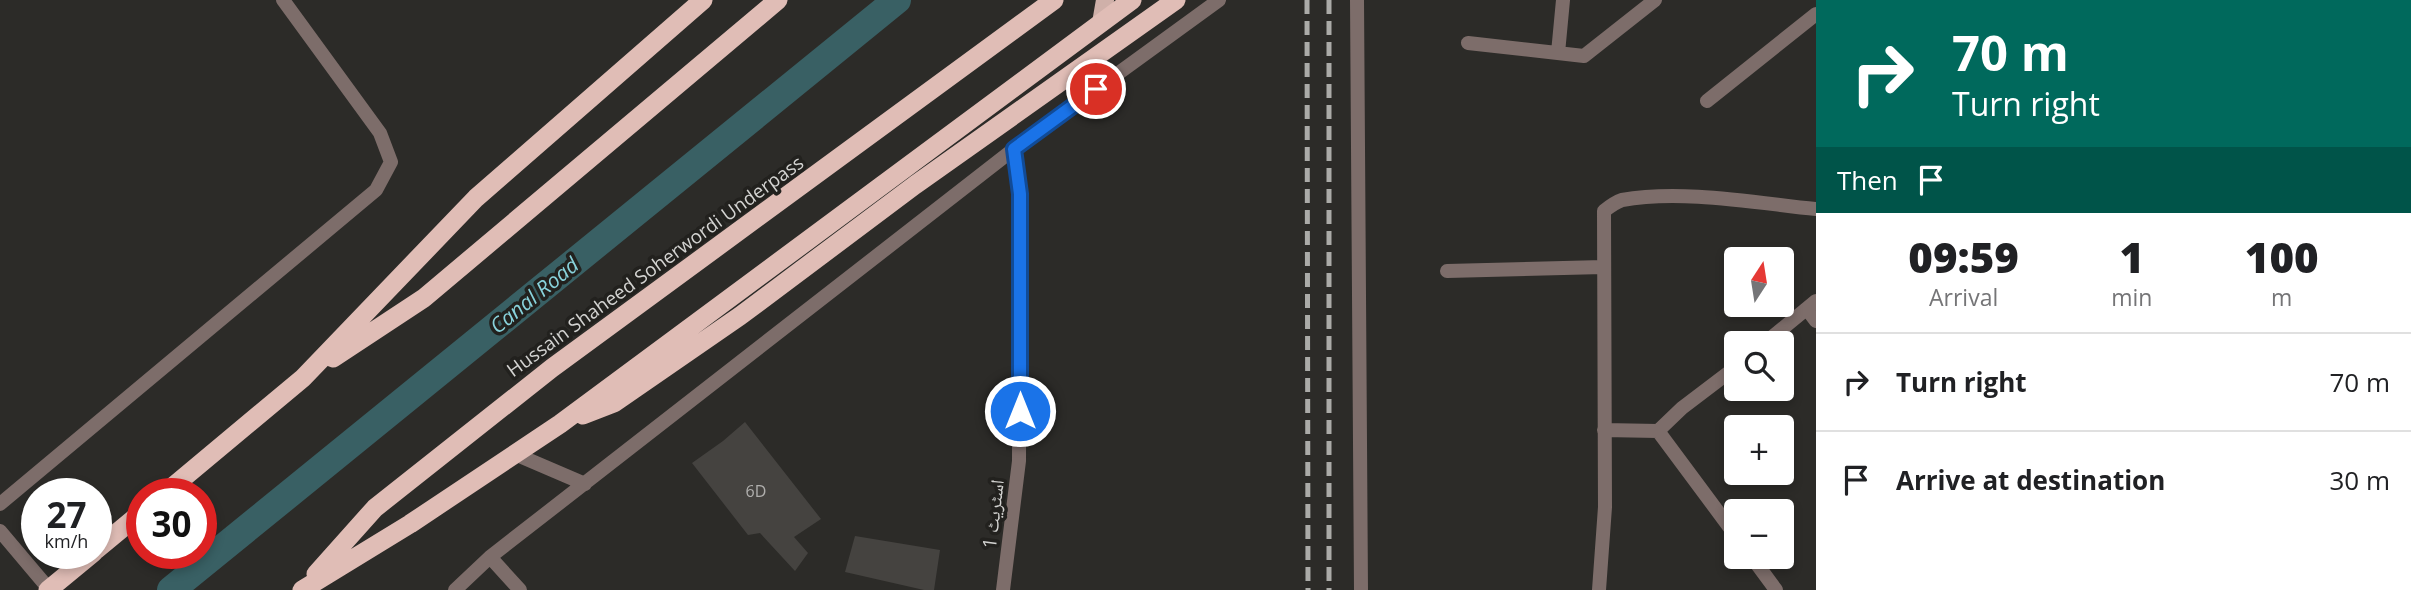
<!DOCTYPE html>
<meta charset="utf-8">
<style>
:root{--surface:#fff;--page:#f6f6f6;--text:#202124;--muted:#757577;--line:#e0e0e0}
body{margin:0;font-family:"Open Sans","Noto Naskh Arabic",sans-serif;background:var(--page);color:var(--text);height:100vh;display:flex;flex-direction:column;font-size:26px;white-space:nowrap}
*{box-sizing:border-box;margin:0}
p{font-size:23px;color:var(--muted)}
.icon{flex:none;width:38px;height:38px;fill:none;stroke:currentColor;stroke-width:2;stroke-linecap:round;stroke-linejoin:round}
.map{position:relative;flex:1;overflow:hidden}
.panel{display:flex;flex-direction:column;background:var(--surface);width:595px}
.panel>*{flex:none}
.guide{background:#00695c;color:#fff;overflow:hidden}
.needle{width:46px;rotate:12deg}
.fabs{position:absolute;left:1724px;top:247px;display:grid;gap:14px}
.fabs a{display:grid;place-items:center;width:70px;height:70px;border-radius:7px;background:var(--surface);box-shadow:0 4px 10px #0003;font-size:35px}
.speed{position:absolute;left:21px;top:478px;display:flex;gap:14px;font-size:35px;font-weight:700;text-align:center}
.speed>*{display:grid;place-content:center;width:91px;height:91px;border-radius:50%;background:var(--surface);box-shadow:0 4px 10px #0003;line-height:1}
.speed small{font-size:18px;font-weight:400}
.speed .limit{border:10px solid #d22;background:#fff;color:#111}
.pin{position:absolute;display:grid;place-items:center;width:60px;height:60px;color:#fff;margin:-30px;border:4px solid #fff;border-radius:50%;box-shadow:0 2px 7px #0007}
.me{position:absolute;width:77px;margin:-38px;rotate:0deg;stroke-linejoin:round;filter:drop-shadow(0 0 5px #0008)}
.turn{display:flex;align-items:center;gap:24px;height:147px;padding:0 21px;font-size:32px}
.turn .icon{width:91px;height:91px;stroke-width:2.5}
.turn b{display:block;font-size:49px;line-height:60px}
.then{display:flex;align-items:center;height:66px;padding:0 21px;background:#0003;gap:14px;font-size:26px}
.eta{display:flex;justify-content:space-evenly;align-items:center;height:119px;text-align:center}
.eta b{font-size:42px;font-weight:800;line-height:49px}
ul{padding:0;list-style:none}
li{display:flex;align-items:center;gap:21px;height:98px;padding:0 21px;border-top:2px solid var(--line)}
li div{flex:1}
li b{display:block;font-size:26px}
li em{font-style:normal}
main{display:flex;flex:1;min-height:0}
.map>svg:first-child{display:block}
.lines{fill:none;stroke-linecap:round;stroke-linejoin:round}
.canal{stroke:#396064;stroke-width:28}
.building{fill:#454340}
.minor{stroke:#7d6d6a;stroke-width:14}
.primary{stroke:#cfb0a9;stroke-width:18}
.trunk{stroke:#e0bdb6;stroke-width:19}
.rail{stroke:#ababa8;stroke-width:5;stroke-dasharray:14 7;stroke-linecap:butt}
.route-casing{stroke:#114b97;stroke-width:18}
.route{stroke:#1a73e8;stroke-width:12}
.labels{text-anchor:middle;dominant-baseline:central;stroke-width:7;stroke-linejoin:round;paint-order:stroke}
.number-label{font-size:16px;fill:#b0afad}
.street-label{font-size:19px;fill:#d3d3d1;stroke:#22211e}
.water-label{font-size:21px;font-style:italic;fill:#88d2db;stroke:#22211e}
</style>
<main>
<div class="map">
<svg width="1816" height="590" viewBox="0 0 1816 590">
<rect width="100%" height="100%" fill="#2c2b28"/>
<g class="lines">
<path class="canal" d="M171 590 897 0"/>
</g>
<path class="building" d="M745 422 821 519 794 537 808 553 795 571 760 533 748 535 692 463 723 441Z
M855 536 940 550 934 590H924L845 572Z"/>
<g class="lines">
<path class="minor" d="M1357 0 1361 590
M1468 43 1584 56 1655 0
M1558 53 1563 0
M1707 101 1816 14
M1447 271 1603 267
M1807 309 1816 321
M1765 343 1816 301
M1604 430 1658 431 1682 408 1736 367
M1658 431 1736 536
M515 454 585 484
M0 504 376 190 391 162 380 133 283 0
M0 531 49 589
M1751 556 1776 590
M490 557 520 590
M455 590 490 557 1014 149 1219 0
M1003 590 1019 461 1020 194 1014 149
M1599 590 1605 507 1604 211C1609 207 1616 202 1622 200 1681 189 1757 203 1816 209"/>
<path class="primary" d="M1101 23 1105 0"/>
<path class="trunk" d="M333 358 424 298 778 0
M583 415 614 403 740 316 915 185 1176 0
M164 494 303 378 476 198 703 0
M96 550 142 512
M316 574 375 508 552 368 1054 0
M48 590 93 553
M302 590 410 524 560 424 1132 0"/>
<path class="rail" d="M1307 0 1308 590
M1329 0V590"/>
</g>
<g class="lines">
<defs>
<path id="route" d="M1020 411V194L1014 149 1096 89"/>
</defs>
<use href="#route" class="route-casing"/>
<use href="#route" class="route"/>
</g>
<g class="labels">
<g class="number-label">
<text x="756" y="491">6D</text>
</g>
<g class="street-label">
<text transform="translate(655 266) rotate(-36)">Hussain Shaheed Soherwordi Underpass</text>
<text transform="translate(993 514) rotate(-83)">اسٹریٹ 1</text>
</g>
<g class="water-label">
<text transform="translate(534 295) rotate(-39)">Canal Road</text>
</g>
</g>
</svg>
<div class="fabs">
<a><svg class="needle" viewBox="-14 -14 28 28"><path d="M0-13l5 13h-10z" fill="#e53935"/><path d="M0 13l5-13h-10z" fill="#757577"/></svg></a>
<a><svg class="icon" aria-label="search" viewBox="0 0 24 24"><circle cx="10" cy="10" r="6"/><path d="M15 15l6 6"/></svg></a>
<a>+</a>
<a>−</a>
</div>
<div class="speed"><div>27<small>km/h</small></div><div class="limit">30</div></div>
<div class="pin" style="left:1096px;top:89px;background:#d93025"><svg class="icon" aria-label="arrive" viewBox="0 0 24 24"><path d="M6 21V4h12l-3 4 3 4H6"/></svg></div>
<svg class="me" style="left:1020px;top:411px" viewBox="-20 -20 40 40"><circle r="17" fill="#1a73e8" stroke="#fff" stroke-width="3"/><path d="M0-11L8 9 0 5-8 9z" fill="#fff"/></svg>
</div>
<section class="panel">
<div class="guide">
<div class="turn"><svg class="icon" aria-label="right" viewBox="0 0 24 24"><path d="M7 20v-9h11M14 6l5 5-5 5"/></svg><div><b>70 m</b>Turn right</div></div>
<div class="then">Then<svg class="icon" aria-label="arrive" viewBox="0 0 24 24"><path d="M6 21V4h12l-3 4 3 4H6"/></svg></div>
</div>
<div class="eta">
<div><b>09:59</b><p>Arrival</p></div>
<div><b>1</b><p>min</p></div>
<div><b>100</b><p>m</p></div>
</div>
<ul>
<li><svg class="icon" aria-label="right" viewBox="0 0 24 24"><path d="M7 20v-9h11M14 6l5 5-5 5"/></svg><div><b>Turn right</b></div><em>70 m</em></li>
<li><svg class="icon" aria-label="arrive" viewBox="0 0 24 24"><path d="M6 21V4h12l-3 4 3 4H6"/></svg><div><b>Arrive at destination</b></div><em>30 m</em></li>
</ul>
</section>
</main>
